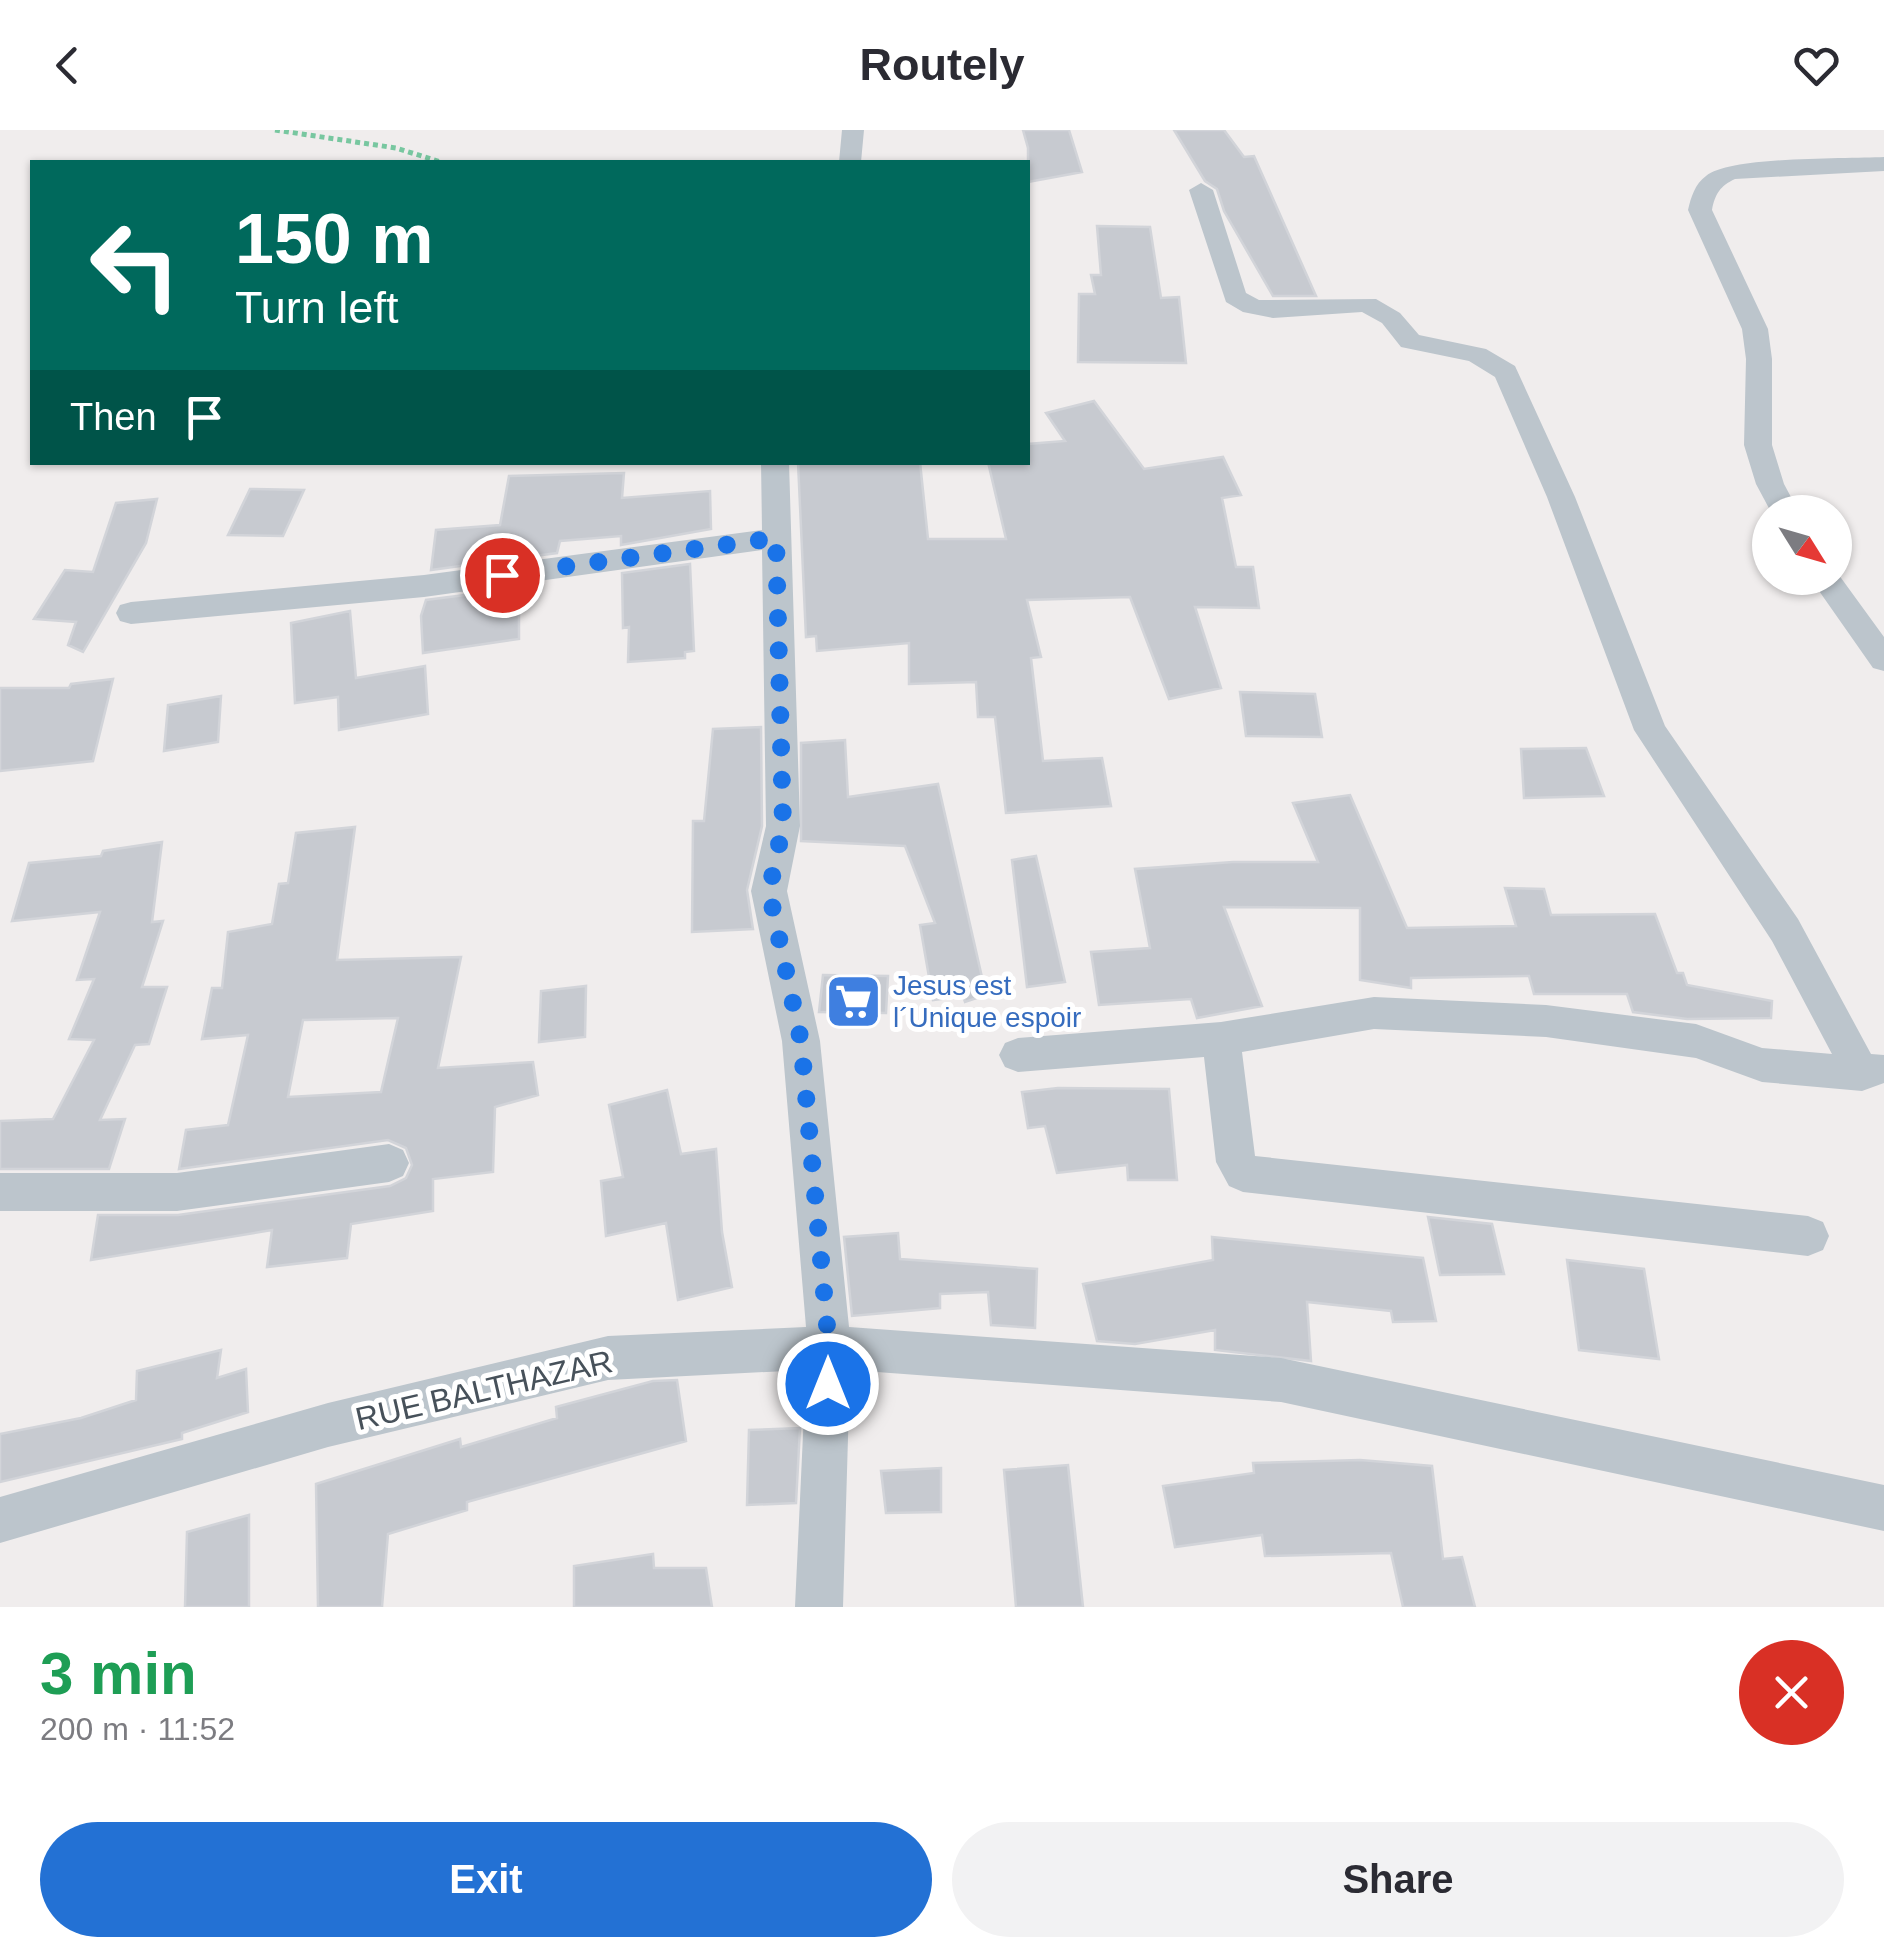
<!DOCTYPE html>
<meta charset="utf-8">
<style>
:root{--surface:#fff;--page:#f2f2f3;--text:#2b2b33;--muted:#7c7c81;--accent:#2371d4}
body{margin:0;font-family:Helvetica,sans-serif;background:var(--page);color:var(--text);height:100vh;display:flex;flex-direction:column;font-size:38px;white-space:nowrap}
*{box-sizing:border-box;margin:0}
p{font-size:32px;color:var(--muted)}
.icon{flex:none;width:55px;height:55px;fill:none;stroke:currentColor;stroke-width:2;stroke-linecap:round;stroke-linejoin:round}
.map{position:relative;height:1477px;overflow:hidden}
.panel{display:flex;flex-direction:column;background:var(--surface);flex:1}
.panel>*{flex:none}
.guide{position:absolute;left:30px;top:30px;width:1000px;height:305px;border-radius:0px;box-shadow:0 2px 8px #0004;background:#00695c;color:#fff;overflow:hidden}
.needle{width:65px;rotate:127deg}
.fabs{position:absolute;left:1752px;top:365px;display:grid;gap:20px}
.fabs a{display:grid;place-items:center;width:100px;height:100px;border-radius:50%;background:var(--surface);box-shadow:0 2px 8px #0004;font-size:50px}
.pin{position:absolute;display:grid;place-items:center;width:85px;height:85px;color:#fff;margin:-42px;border:5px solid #fff;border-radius:50%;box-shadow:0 2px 10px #0007}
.me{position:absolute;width:110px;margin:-55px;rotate:0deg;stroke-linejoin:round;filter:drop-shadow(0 0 8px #0008)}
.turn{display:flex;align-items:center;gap:35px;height:210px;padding:0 40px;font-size:45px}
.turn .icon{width:130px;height:130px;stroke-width:2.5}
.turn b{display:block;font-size:70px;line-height:85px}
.then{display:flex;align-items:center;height:95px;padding:0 40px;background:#0003;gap:20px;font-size:38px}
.round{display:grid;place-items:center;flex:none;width:105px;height:105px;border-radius:52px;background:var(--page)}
.overview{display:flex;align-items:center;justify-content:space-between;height:170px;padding:0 40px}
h1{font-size:60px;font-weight:700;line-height:75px;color:#1e9e55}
.cta{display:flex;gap:20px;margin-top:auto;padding:20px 40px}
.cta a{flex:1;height:115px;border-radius:60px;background:var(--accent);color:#fff;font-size:40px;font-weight:700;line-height:115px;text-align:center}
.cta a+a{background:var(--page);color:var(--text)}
header{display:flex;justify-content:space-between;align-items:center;height:130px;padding:0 40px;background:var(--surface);font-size:45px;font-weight:700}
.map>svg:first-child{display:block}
.building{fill:#c7cad0;stroke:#d2d4d9;stroke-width:2.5;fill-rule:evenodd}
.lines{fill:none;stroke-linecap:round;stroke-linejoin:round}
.path{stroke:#78c7a0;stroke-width:5;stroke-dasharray:5 4;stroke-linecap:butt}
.minor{fill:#bcc5cc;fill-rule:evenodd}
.route{stroke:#1a73e8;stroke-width:18;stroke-dasharray:0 32.4}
.labels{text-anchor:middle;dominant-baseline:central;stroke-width:10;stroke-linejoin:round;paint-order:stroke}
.shop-label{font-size:28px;fill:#366cbe;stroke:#fff;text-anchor:start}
.near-street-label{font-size:32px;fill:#47515a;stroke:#fff}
</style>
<header><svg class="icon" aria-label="back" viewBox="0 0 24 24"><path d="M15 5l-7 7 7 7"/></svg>Routely<svg class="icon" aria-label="heart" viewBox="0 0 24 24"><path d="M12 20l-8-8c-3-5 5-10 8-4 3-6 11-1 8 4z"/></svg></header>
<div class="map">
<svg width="1884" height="1477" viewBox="0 0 1884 1477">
<rect width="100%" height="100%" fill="#f0eded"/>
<path class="building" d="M1023 0H1069L1082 42 1028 52V18Z
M1174 0H1224L1244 27 1254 26 1316 166H1273L1224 81 1217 59 1205 51Z
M1097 96 1150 97 1161 168 1179 167 1186 233 1078 232 1079 164H1095L1091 145H1101Z
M1094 271 1144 339 1223 327 1241 365 1222 368 1236 437H1253L1259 478 1195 477 1221 558 1169 569 1130 467 1027 470 1041 527 1031 528 1043 631 1102 628 1111 676 1006 683 995 587H978L976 552 909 554V513L817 521 816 506 806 507 798 332H920L928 409H1006L988 332H1028V314L1065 311 1046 283Z
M624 343 622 368 710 361 711 399 621 415V406L560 411 557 423 431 440 436 400 500 395 509 346Z
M250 359 304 360 283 406 228 405Z
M157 369 146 413 83 522 68 515 76 492 34 489 65 440 93 442 116 373Z
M690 434 694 521 685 522V528L628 532 629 497 623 498 622 443Z
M519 458V509L423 523 421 486 426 470Z
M350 481 356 548 425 536 428 584 339 600 338 567 295 573 291 493Z
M113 549 93 631 0 641V558H69L71 554Z
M1240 562 1315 564 1322 607 1246 606Z
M221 566 218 612 164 621 168 575Z
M761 597 762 696 747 760 753 799 692 802 693 691H704L713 599Z
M845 610 848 667 938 654 986 865 965 872 963 866 933 870 920 795 935 793 905 716 801 711V613Z
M1586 618 1604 666 1524 668 1521 619Z
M1350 665 1407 798 1516 796 1505 758 1544 759 1551 785 1655 784 1677 843H1683L1687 855 1772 871 1771 888 1687 889 1633 882 1627 864H1534L1529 846 1411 848V858L1360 850V778L1224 777 1262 876 1197 888 1191 869 1099 875 1091 822 1150 818 1135 739 1233 732H1318L1293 673Z
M355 697 337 830 461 827 438 938 533 932 538 965 495 977 493 1042 433 1049V1081L351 1094 347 1128 267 1137 272 1100 91 1130 98 1085H178L390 1056 406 1048 412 1035 406 1018 388 1010 179 1039 186 1000 228 995 248 905 202 909 212 858H222L228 802 272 794 279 754 288 753 296 703ZM398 888 381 962 288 967 303 890Z
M162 712 152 792 163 791 142 857H167L149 914 135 915 100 990 125 989 109 1039H0V991L53 989 94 910 69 909 94 849 77 850 100 782 12 791 29 733 101 726 103 721Z
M1036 726 1065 852 1027 857 1012 730Z
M823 845 888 846 886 883 819 882Z
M586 856 585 907 539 912 541 861Z
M1058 958 1169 959 1177 1050H1128L1127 1035 1057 1043 1045 996 1028 998 1022 962Z
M667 960 681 1024 716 1019 722 1102 732 1157 678 1170 666 1093 606 1106 601 1051 623 1047 609 975Z
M1428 1087 1492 1094 1504 1144 1440 1145Z
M898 1103 900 1129 1037 1139 1035 1198 991 1195 988 1162 940 1164V1178L852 1186 844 1107Z
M1212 1107 1423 1128 1436 1191 1393 1192 1391 1181 1307 1172 1311 1231 1215 1220V1200L1135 1214 1097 1211 1083 1154 1213 1130Z
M1567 1130 1644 1139 1659 1229 1579 1220Z
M221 1220 217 1248 246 1239 248 1282 182 1303V1309L0 1352V1304L81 1288 136 1270 137 1241Z
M677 1250 686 1311 467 1372V1380L388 1404 382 1477H318L316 1354 460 1309 461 1317 557 1288 556 1277 653 1251Z
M800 1298 796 1373 747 1375 749 1300Z
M1360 1330 1432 1336 1443 1429 1462 1427 1475 1477H1403L1391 1423 1265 1426 1262 1405 1175 1417 1163 1356 1254 1343 1253 1333Z
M1068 1335 1083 1477H1016L1004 1340Z
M941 1338V1382L886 1383 881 1341Z
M249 1385V1477H185L187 1402Z
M653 1424 654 1438H706L712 1477H574V1436Z"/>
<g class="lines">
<path class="path" d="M275 0 396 18 441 32"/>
<path class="minor" d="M842 0H864L861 32H839Z
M1884 27V41L1735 49C1720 56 1715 64 1712 80L1768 199 1772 229V315L1784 354 1799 382H1771L1756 354 1744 315 1746 229 1742 199 1688 80C1691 67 1695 54 1706 46 1730 26 1847 29 1884 27Z
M1201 53 1213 60 1246 163 1259 170 1376 169 1400 183 1419 205 1486 219 1515 236 1575 367 1665 596 1798 789 1871 924 1884 925V953L1862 961 1762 952 1696 928 1546 907 1374 899 1242 922 1255 1026 1808 1086 1823 1092 1829 1106 1823 1120 1808 1126 1243 1062 1229 1056 1216 1032 1204 927 1018 942 1005 937 999 925 1005 913 1018 908 1221 892 1374 867 1546 875 1696 894 1762 918 1832 924 1772 811 1634 600 1547 367 1495 247 1469 231 1401 217 1382 193 1362 182 1273 188 1243 182 1226 172 1189 60Z
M761 332H789L800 696 787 761 820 911 849 1197 1281 1228 1884 1355V1401L1281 1272 850 1240 843 1477H795L806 1240 608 1250 328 1317 0 1413V1367L328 1273 608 1206 806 1197 782 911 751 761 766 696 762 420 424 467 131 494 120 491 116 483 120 475 131 472 424 445 762 400Z
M1836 441 1884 507V541L1873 538 1810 448H1835Z
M389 1014 403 1020 409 1033 403 1046 389 1052 177 1081H0V1043H177Z"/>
</g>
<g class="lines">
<path class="route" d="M502 445 776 408 783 696 769 761 801 911 829 1217 828 1254"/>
</g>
<defs>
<symbol id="supermarket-square" viewBox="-11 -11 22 22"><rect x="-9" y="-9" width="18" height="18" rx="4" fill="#3f7fe0" stroke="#fff"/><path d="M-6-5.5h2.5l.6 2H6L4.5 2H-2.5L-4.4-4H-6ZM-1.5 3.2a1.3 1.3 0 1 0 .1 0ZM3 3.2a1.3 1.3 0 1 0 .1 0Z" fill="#fff"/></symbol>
</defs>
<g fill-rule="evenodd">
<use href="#supermarket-square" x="822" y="840" width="63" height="63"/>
</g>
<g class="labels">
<g class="shop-label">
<text x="893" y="855">Jesus est<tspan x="893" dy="32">l´Unique espoir</tspan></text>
</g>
<g class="near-street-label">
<text transform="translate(484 1260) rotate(-13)">RUE BALTHAZAR</text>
</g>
</g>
</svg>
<div class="fabs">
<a><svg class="needle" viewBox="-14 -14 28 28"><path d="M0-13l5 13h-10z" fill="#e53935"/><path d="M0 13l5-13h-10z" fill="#7c7c81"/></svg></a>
</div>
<div class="pin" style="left:502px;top:445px;background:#d93025"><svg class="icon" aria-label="arrive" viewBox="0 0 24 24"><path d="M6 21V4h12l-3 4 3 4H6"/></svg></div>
<svg class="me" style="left:828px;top:1254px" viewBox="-20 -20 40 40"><circle r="17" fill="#1a73e8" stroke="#fff" stroke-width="3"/><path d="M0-11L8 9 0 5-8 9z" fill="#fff"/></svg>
<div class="guide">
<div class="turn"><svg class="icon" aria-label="left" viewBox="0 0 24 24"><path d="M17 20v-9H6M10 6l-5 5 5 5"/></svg><div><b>150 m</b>Turn left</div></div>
<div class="then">Then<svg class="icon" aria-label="arrive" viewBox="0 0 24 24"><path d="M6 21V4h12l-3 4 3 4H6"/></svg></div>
</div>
</div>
<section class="panel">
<div class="overview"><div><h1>3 min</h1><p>200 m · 11:52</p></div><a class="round" style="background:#d93025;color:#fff"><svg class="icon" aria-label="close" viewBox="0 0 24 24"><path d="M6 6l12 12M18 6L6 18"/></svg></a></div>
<div class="cta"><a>Exit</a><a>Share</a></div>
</section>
